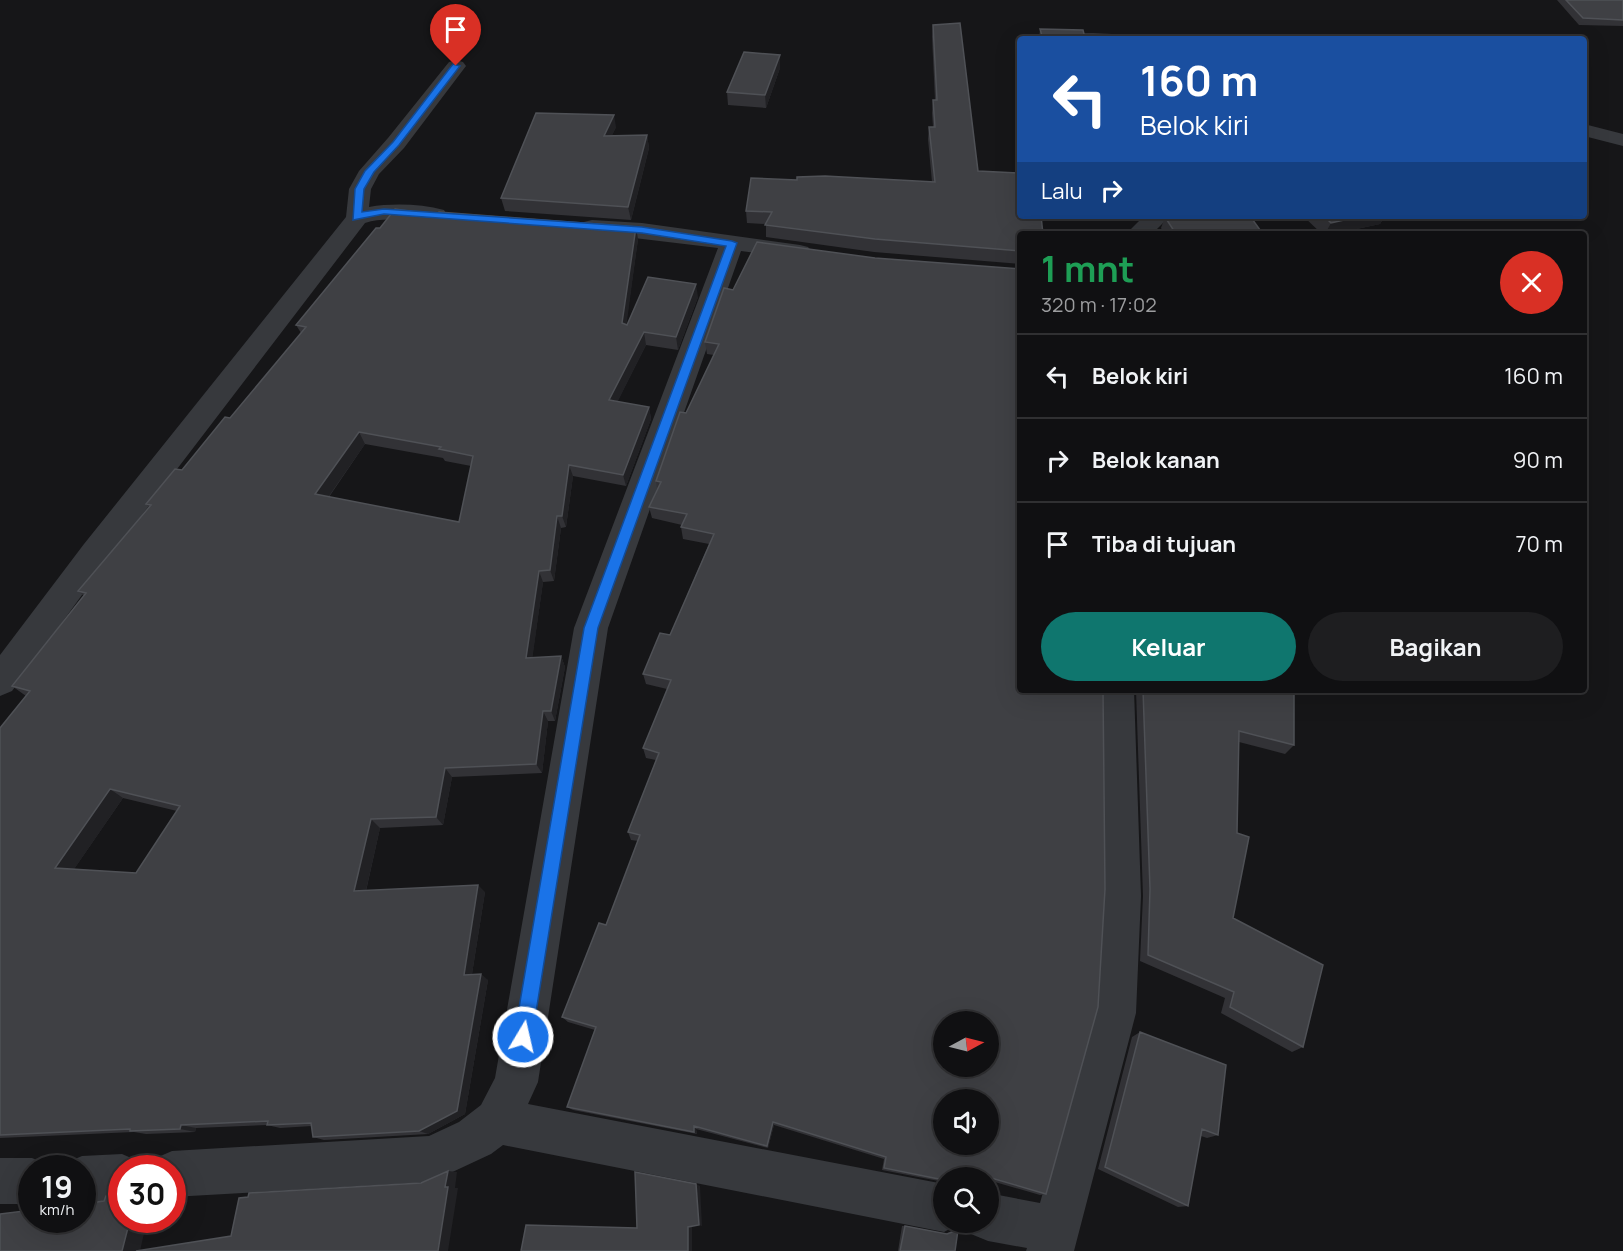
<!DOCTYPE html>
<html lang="id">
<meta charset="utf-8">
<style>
:root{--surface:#101012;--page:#1e1e20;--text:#f1f3f6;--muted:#9c9d9f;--line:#303032;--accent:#0f766e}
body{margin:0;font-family:Manrope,sans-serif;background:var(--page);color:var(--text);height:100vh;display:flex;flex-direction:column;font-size:22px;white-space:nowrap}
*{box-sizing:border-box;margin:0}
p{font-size:20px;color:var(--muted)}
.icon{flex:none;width:33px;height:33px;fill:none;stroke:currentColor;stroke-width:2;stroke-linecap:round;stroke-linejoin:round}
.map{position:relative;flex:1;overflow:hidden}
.panel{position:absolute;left:1017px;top:231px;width:570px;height:462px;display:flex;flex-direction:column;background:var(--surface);border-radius:6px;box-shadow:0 6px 24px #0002,0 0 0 2px var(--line)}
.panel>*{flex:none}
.banner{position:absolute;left:1017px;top:36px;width:570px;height:183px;border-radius:6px;box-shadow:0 6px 24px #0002,0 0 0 2px var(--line);background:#1a4fa0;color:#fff;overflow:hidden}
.needle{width:39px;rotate:83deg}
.tools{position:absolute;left:933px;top:1011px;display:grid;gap:12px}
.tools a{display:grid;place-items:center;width:66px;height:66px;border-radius:50%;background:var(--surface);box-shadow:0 6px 24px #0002,0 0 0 2px var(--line);font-size:30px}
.speed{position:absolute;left:18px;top:1155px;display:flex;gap:12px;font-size:30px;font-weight:700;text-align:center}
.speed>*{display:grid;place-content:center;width:78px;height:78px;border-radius:50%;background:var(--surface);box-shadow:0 6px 24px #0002,0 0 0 2px var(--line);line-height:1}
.speed small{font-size:15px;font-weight:400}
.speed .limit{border:9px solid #d22;background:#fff;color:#111}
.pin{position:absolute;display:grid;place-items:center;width:51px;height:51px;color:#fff;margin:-62px -26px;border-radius:50% 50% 50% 0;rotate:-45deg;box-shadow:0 0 6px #0007}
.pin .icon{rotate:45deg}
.me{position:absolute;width:66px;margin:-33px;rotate:9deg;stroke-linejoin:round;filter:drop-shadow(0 0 4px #0008)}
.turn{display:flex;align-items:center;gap:21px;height:126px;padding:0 24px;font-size:27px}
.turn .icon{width:78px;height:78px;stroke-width:2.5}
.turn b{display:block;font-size:42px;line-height:51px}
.then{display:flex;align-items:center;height:57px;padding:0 24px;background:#0003;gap:12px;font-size:22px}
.round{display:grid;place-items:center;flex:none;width:63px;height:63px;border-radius:32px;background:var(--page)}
.overview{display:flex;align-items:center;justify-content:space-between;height:102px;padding:0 24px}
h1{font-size:36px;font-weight:700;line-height:45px;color:#1e9e55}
.cta{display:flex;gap:12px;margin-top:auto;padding:12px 24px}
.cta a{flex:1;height:69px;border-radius:36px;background:var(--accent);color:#fff;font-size:24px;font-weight:700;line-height:69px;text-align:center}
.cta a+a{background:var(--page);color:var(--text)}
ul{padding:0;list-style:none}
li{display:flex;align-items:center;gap:18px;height:84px;padding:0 24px;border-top:2px solid var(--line)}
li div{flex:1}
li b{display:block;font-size:22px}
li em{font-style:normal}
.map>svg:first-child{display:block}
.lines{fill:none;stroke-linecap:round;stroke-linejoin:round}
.minor{fill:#37393d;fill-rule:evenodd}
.wall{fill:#323236;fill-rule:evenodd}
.shaded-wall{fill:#212124}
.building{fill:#3f4044;stroke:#4f5156;stroke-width:1.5;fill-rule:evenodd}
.route{fill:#1a73e8;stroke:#114b97;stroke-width:1.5}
</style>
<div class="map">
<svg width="1623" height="1251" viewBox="0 0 1623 1251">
<rect width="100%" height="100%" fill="#161618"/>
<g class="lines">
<path class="minor" d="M456 60 463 62 466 66 404 148 379 174 371 189 369 207C393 203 421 204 444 210L447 215 444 220C418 226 392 214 365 223L106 562 12 691 0 696V655L84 544 346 217 349 189 359 171 388 138 449 62Z
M1584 124 1623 134V146L1584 136Z
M1144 216H1170L1152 234H1126Z
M592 220 642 223 800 245 808 247 812 252 808 257 800 259 741 251 608 628 538 1082 528 1104 944 1184V1222H962L944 1232 503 1145 491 1154 431 1182 172 1197V1168H151L156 1158 172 1151 429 1136 459 1122 481 1105 495 1078 574 628 718 248 584 232 580 227 584 222Z
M1100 690H1134L1141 896 1136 1013 1074 1251H1026L1027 1248 988 1241 971 1234 967 1222H988V1193L1040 1203 1094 1013 1101 896Z
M122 1154 138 1161 142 1168H122V1200L82 1202V1168H63L66 1163 82 1156Z
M0 1158H32L48 1165 50 1168H32V1204H0Z"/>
</g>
<path class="wall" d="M1557 0H1623V26L1579 25Z
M933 25 978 171 1020 234V264L874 252 766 237V224L747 223 746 211 797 180 932 182 928 139 929 127H933L932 113 933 100H935L932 37Z
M1040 29 1084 34 1123 39H1039Z
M780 68 766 108 728 105 727 92Z
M616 127 612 135H647L649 148 631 220 505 211 501 198Z
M436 215 638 239 626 324 698 297 678 350 646 345 617 402 649 407 651 419 626 486 573 476 566 527 561 528 554 581 543 582 532 658 561 656 565 667 555 721H548L542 773 452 777 443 825 380 828 366 891 485 892 472 974 488 980 465 1114 428 1134 324 1140 313 1137 312 1126 280 1128 267 1125 196 1128 195 1132 146 1134 134 1132 0 1138V728L26 696 12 686 84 596 78 591 149 507 146 504 182 470 230 418 301 333 296 325 380 228ZM365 444 443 458 445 461 471 466 459 522 329 497ZM123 798 177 811 136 873 74 869Z
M1303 216H1385L1380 224 1333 234H1322Z
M1165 217 1263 234H1164L1161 228Z
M724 288 1046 1194 1040 1195 988 1180V1178H981L974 1175 944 1178V1182L882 1170 884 1159 774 1125 768 1148 696 1129 697 1134 573 1110 567 1107 595 1030 568 1022 562 1017 606 925 638 841 631 840 628 832 656 760 646 758 643 748 667 689 646 684 643 674 670 635 709 544 683 539 681 527 682 525 652 518 649 507 657 489 656 481 686 413 714 355 707 354 705 342Z
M1136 690H1294V745L1285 754 1239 742 1233 918 1303 1047 1292 1052 1221 1013 1225 998 1140 961 1143 896Z
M1140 1032 1218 1135 1207 1138 1201 1136 1188 1206 1178 1207 1098 1169 1132 1037Z
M902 1226H905L945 1234 954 1230H958L955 1251H898Z"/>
<path class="shaded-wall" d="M780 55V68L766 108 765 95Z
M614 115 616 127 606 148 604 136Z
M647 135 649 148 631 220 628 207Z
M1362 216H1385L1380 224 1333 234H1325L1331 223Z
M636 227 638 239 625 336 622 323Z
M696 284 698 297 678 350 676 337Z
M644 332 646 345 612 413 609 400Z
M649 407 651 419 626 486 623 475Z
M359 432 365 444 322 506 315 494Z
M569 465 573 476 566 527 562 516Z
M557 516 561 528 554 581 550 570Z
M539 571 543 582 531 668 526 658Z
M561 656 565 667 555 721 551 711Z
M543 711 548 721 542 773 536 764Z
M445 768 452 777 443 825 436 817Z
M110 789 123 798 70 875 55 868Z
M371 819 380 828 364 899 354 891Z
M478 885 485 892 471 980 464 975Z
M481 974 488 980 465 1114 428 1134 419 1131Z
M773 1122 774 1125 768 1148 767 1146Z
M181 1125 196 1128 195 1132 180 1129Z
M694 1126 696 1129 697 1134 694 1132Z
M448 1171 457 1172 455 1188H458L448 1251H438Z
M696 1184 700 1186 702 1226 699 1225Z
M130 1220H147L140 1251H122Z
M688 1227H692V1251H688Z"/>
<path class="building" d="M1566 0H1623V20L1583 18Z
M960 23 978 171 1020 173V216H1041L1043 234H1020V251L875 239 765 225 772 212 746 211 751 178 797 180V177L825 176 935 182 929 127H935L933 100H937L933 25Z
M1040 29 1083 30 1084 34 1121 35 1123 39H1043Z
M744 52 780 55 765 95 727 92Z
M536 113 614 115 604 136 647 135 628 207 501 198Z
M395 209 436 215 439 212 636 227 622 323 627 325 648 277 696 284 676 337 644 332 609 400 649 407 623 475 569 465 562 516H557L550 570 539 571 526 658 561 656 551 711H543L536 764 445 768 436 817 371 819 354 891 478 885 464 975 481 974 457 1111 419 1131 313 1137 311 1123 267 1125 268 1121 181 1125 180 1129 130 1131V1129L0 1135V728L30 691 12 686 86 593 78 591 151 505 146 504 175 469 182 470 225 417 230 418 306 327 296 325 376 228H380ZM359 432 441 447 439 449 473 456 459 522 315 494ZM110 789 180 806 136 873 55 868Z
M1166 216H1250L1263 234H1176L1165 217Z
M1324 216H1362L1331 223Z
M757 242 875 258 1020 269V690H1103L1105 889 1098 1007 1046 1194 974 1173V1178H944V1180L884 1168 886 1157 773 1122 767 1146 694 1126V1132L567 1107 596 1027 562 1017 599 923 606 925 640 835 628 832 659 753 643 748 671 680 643 674 660 633 670 635 714 534 681 527 687 514 649 507 661 482 656 481 680 412 686 413 719 344 705 342 724 288 733 290ZM944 1022H988V1066H944ZM944 1100H988V1144H944Z
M1143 690H1294V745L1239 731 1237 833 1249 837 1233 918 1323 965 1303 1047 1230 1007 1234 992 1148 955 1150 889Z
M1140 1032 1226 1065 1218 1135 1202 1129 1188 1206 1105 1167Z
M448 1171 445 1187H448L438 1251H136L231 1236 239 1198 248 1197 249 1193 421 1183Z
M635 1172 696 1184 699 1225 688 1227V1251H521L526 1225 637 1228Z
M122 1194V1220H130L122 1251H0V1214L32 1210V1220H82V1204L104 1201 106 1196Z
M905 1226 947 1234 958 1230 955 1251H900Z"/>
<path class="route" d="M453 64 460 66 399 145 374 172 364 189 362 212 384 209 642 227 732 241 737 243 598 628 532 1037 530 1043 523 1046 517 1043 514 1037 584 628 726 246 642 233 384 214 353 220 355 189 365 171 393 142Z"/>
</svg>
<div class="tools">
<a><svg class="needle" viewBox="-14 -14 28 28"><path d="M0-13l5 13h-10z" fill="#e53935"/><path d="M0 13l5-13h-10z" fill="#9c9d9f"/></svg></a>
<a><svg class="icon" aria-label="sound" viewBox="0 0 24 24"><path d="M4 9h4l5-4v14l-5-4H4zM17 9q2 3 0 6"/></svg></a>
<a><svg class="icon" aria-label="search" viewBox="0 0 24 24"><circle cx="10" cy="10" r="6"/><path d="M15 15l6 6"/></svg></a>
</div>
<div class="speed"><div>19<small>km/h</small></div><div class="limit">30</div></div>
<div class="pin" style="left:456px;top:66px;background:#d93025"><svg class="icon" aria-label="arrive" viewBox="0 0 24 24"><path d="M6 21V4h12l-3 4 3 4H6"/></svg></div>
<svg class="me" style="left:523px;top:1037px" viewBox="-20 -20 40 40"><circle r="17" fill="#1a73e8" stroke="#fff" stroke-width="3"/><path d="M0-11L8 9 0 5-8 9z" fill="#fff"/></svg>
<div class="banner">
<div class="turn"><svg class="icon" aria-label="left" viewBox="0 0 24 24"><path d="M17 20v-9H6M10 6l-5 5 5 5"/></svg><div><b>160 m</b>Belok kiri</div></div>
<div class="then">Lalu<svg class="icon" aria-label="right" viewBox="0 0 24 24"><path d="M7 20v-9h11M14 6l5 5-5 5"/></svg></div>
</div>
<section class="panel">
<div class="overview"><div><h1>1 mnt</h1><p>320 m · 17:02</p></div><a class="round" style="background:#d93025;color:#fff"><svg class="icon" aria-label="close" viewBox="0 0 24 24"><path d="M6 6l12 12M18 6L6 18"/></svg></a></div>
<ul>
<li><svg class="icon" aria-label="left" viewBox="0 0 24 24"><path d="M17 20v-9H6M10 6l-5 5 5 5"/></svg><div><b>Belok kiri</b></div><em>160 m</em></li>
<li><svg class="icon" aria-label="right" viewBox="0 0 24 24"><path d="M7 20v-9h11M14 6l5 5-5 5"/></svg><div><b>Belok kanan</b></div><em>90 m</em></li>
<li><svg class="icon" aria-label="arrive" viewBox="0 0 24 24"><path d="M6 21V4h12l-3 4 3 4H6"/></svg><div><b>Tiba di tujuan</b></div><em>70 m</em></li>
</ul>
<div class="cta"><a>Keluar</a><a>Bagikan</a></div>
</section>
</div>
